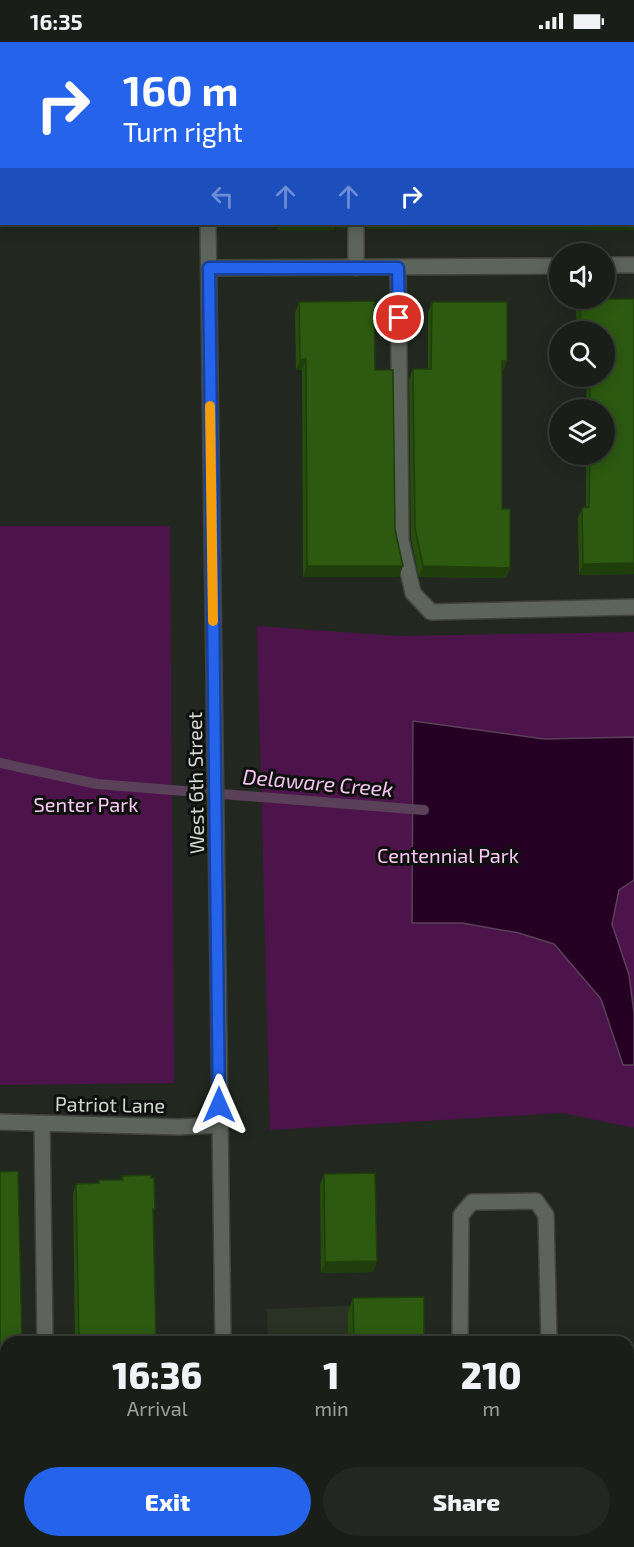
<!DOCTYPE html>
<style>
:root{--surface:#1a1e18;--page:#232721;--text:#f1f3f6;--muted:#9fa2a2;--line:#383c37;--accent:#2563eb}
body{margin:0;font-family:"Exo 2",sans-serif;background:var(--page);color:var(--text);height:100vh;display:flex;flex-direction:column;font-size:22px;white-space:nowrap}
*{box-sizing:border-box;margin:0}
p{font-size:20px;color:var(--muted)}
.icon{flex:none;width:33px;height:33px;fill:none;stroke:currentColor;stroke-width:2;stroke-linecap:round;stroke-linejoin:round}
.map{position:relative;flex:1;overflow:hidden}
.details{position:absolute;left:0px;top:1294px;width:634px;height:212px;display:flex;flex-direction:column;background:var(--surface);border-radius:18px 18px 0 0;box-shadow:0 3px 15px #0003,0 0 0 2px var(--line)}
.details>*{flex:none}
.guide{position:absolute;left:0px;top:0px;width:634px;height:183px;box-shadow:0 3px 15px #0003,0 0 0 2px var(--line);background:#2563eb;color:#fff;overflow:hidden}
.tools{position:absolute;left:549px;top:201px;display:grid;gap:12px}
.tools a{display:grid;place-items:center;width:66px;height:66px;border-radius:50%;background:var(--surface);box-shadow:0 3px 15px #0003,0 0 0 2px var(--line);font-size:30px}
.pin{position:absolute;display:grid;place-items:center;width:51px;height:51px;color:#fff;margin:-26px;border:3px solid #fff;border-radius:50%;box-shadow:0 2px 6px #0007}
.me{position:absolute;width:66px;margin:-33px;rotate:0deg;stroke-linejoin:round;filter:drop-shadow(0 0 4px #0008)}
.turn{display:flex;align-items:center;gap:21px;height:126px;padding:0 24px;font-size:27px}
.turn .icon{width:78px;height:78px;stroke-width:2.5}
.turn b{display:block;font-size:42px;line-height:51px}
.lanes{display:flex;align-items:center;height:57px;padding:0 24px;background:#0003;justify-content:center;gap:30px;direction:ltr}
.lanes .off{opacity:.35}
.eta{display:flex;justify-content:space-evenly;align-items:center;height:102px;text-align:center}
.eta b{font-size:36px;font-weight:800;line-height:42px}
.primary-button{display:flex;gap:12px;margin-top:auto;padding:12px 24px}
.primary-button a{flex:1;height:69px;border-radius:36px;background:var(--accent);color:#fff;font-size:24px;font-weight:800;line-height:69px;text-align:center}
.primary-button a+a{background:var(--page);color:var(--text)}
.status{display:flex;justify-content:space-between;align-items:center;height:42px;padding:0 30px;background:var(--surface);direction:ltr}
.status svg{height:16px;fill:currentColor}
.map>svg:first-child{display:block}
.built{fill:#293225}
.green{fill:#4c144a}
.water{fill:#250024;stroke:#5a4058;stroke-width:1.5}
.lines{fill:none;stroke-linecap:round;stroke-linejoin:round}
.stream{stroke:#5a4058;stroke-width:10}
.service-casing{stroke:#40443d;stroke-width:18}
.minor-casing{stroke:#40443d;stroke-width:18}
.tertiary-casing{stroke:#40443d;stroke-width:18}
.service{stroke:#5d645b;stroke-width:15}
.minor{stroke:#5d645b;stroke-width:15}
.tertiary{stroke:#5d645b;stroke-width:15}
.wall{fill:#274d0f}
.shaded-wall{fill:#203e0c}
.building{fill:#2d5911;stroke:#203e0c;stroke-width:1.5}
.route-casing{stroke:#184099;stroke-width:15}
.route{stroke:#2563eb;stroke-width:10}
.slow{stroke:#f59e0b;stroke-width:10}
.labels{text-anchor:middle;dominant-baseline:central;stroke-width:6;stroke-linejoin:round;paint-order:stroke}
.street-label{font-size:20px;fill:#d4d7d2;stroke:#0d100c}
.park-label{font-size:20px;fill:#fcc8f7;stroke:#0d100c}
.water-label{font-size:21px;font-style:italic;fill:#f8c4f3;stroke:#0d100c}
</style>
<div class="status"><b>16:35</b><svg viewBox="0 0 49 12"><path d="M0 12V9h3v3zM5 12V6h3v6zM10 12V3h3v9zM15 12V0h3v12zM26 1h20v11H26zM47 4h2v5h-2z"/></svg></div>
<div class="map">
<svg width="634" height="1505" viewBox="0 0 634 1505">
<rect width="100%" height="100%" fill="#222820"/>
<path class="built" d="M420 1261 421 1300H268L267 1267Z"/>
<path class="green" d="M0 484H170L174 1041 0 1043Z
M257 584 398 594 634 590V1086L563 1071 270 1088Z"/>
<path class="water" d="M413 679 544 697 634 695V838L619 848 612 882 629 933 634 971V1023H623L601 957 554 902 519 891 462 881H412Z"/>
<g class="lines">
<path class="stream" d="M0 721 97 742 424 768"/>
<defs>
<path id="service" d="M633 89 634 88
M356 182V226
M604 223H634
M209 226 560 224
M398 226 401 498 413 551 431 570 634 565
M460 1300 461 1173 472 1160 536 1159 546 1173 549 1300
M369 1500 370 1505
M554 1500V1505"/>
<path id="minor" d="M0 1080 179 1085 220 1083
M42 1081 45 1300
M18 1505 25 1500"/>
<path id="tertiary" d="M206 0V2
M208 182 223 1300
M227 1500V1505"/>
</defs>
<use href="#service" class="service-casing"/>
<use href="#minor" class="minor-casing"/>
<use href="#tertiary" class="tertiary-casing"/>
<use href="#service" class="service"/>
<use href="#minor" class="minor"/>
<use href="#tertiary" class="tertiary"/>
</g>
<path class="wall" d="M580 257H634V532L579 533 578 476 582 466H586V412H604V368H586L587 334H604V290H577L576 268Z
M299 260 375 328 395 487 399 535H303L302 328H296L295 271Z
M432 260 507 319 503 329H502V467L510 526 506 536 419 535 411 497 409 338 413 327H428V271Z
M324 1132 377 1219 373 1230 321 1231 320 1143Z
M122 1134 153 1171 156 1300H75L73 1152 76 1142 98 1141 99 1138H121Z
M353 1256 424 1300H348V1270Z"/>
<path class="shaded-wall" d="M633 177H634V188L366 187 368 182H633Z
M279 182H348L346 187 335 186 334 188H277Z
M306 317 302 328H296L300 318Z
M502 319H507L503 329H498Z
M634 521V532L579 533 583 522Z
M307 524H403L399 535H303Z
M423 524 510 526 506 536 419 535Z
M377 1219 373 1230 321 1231 325 1220Z
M0 1463H6V1473H0Z
M81 1500H156L154 1503 125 1504V1505H80Z"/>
<path class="building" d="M572 0H634V42H633V2H572Z
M633 99H634V177H633Z
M580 257H634V521L583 522 582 466 589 465 590 412H604V368H590V334H604V290H581Z
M374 259 375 328H393L395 487 403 524H307L306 317 300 318 299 260Z
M432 260H507V319H502V467H510V526L423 524 415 486 413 327H431Z
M18 1129 22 1300H6V1463H0V1130Z
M375 1131 377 1219 325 1220 324 1132Z
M151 1133V1136H154L155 1167H153L156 1300H79L76 1142 99 1141V1138H123L122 1134Z
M424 1255V1300H354L353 1256Z"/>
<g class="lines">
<defs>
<path id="route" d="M219 1063 209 226H398L399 276"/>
</defs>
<use href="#route" class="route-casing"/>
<use href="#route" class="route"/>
<path class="slow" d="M210 364 213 579"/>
</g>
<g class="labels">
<g class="street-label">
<text transform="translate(195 741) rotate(-91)">West 6th Street</text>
<text transform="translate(110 1062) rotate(1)">Patriot Lane</text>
</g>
<g class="park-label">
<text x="86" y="762">Senter Park</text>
<text x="448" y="813">Centennial Park</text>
</g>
<g class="water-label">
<text transform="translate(318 740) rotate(5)">Delaware Creek</text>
</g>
</g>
</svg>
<div class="tools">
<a><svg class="icon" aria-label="sound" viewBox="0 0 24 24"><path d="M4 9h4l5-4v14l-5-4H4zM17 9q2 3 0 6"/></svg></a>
<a><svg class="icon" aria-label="search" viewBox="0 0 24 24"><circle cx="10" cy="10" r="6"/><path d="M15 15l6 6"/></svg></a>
<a><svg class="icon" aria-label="layers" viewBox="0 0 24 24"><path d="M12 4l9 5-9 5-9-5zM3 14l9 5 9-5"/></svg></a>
</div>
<div class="pin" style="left:399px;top:276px;background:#d93025"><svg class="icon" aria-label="arrive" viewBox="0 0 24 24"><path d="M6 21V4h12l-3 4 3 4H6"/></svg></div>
<svg class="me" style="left:219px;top:1063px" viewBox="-20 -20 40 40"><path d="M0-17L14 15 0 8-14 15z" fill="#2563eb" stroke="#fff" stroke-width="4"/></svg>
<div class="guide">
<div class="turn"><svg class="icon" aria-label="right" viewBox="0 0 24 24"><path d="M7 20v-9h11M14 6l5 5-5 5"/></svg><div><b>160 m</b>Turn right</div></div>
<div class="lanes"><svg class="icon off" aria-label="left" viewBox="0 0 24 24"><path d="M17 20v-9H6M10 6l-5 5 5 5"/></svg><svg class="icon off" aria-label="ahead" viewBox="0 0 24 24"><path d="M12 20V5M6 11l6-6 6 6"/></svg><svg class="icon off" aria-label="ahead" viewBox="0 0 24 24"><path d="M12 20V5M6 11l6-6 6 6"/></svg><svg class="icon" aria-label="right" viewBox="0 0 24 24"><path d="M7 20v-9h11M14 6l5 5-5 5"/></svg></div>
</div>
<section class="details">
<div class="eta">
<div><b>16:36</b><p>Arrival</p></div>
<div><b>1</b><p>min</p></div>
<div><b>210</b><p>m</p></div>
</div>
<div class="primary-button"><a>Exit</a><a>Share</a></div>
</section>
</div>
